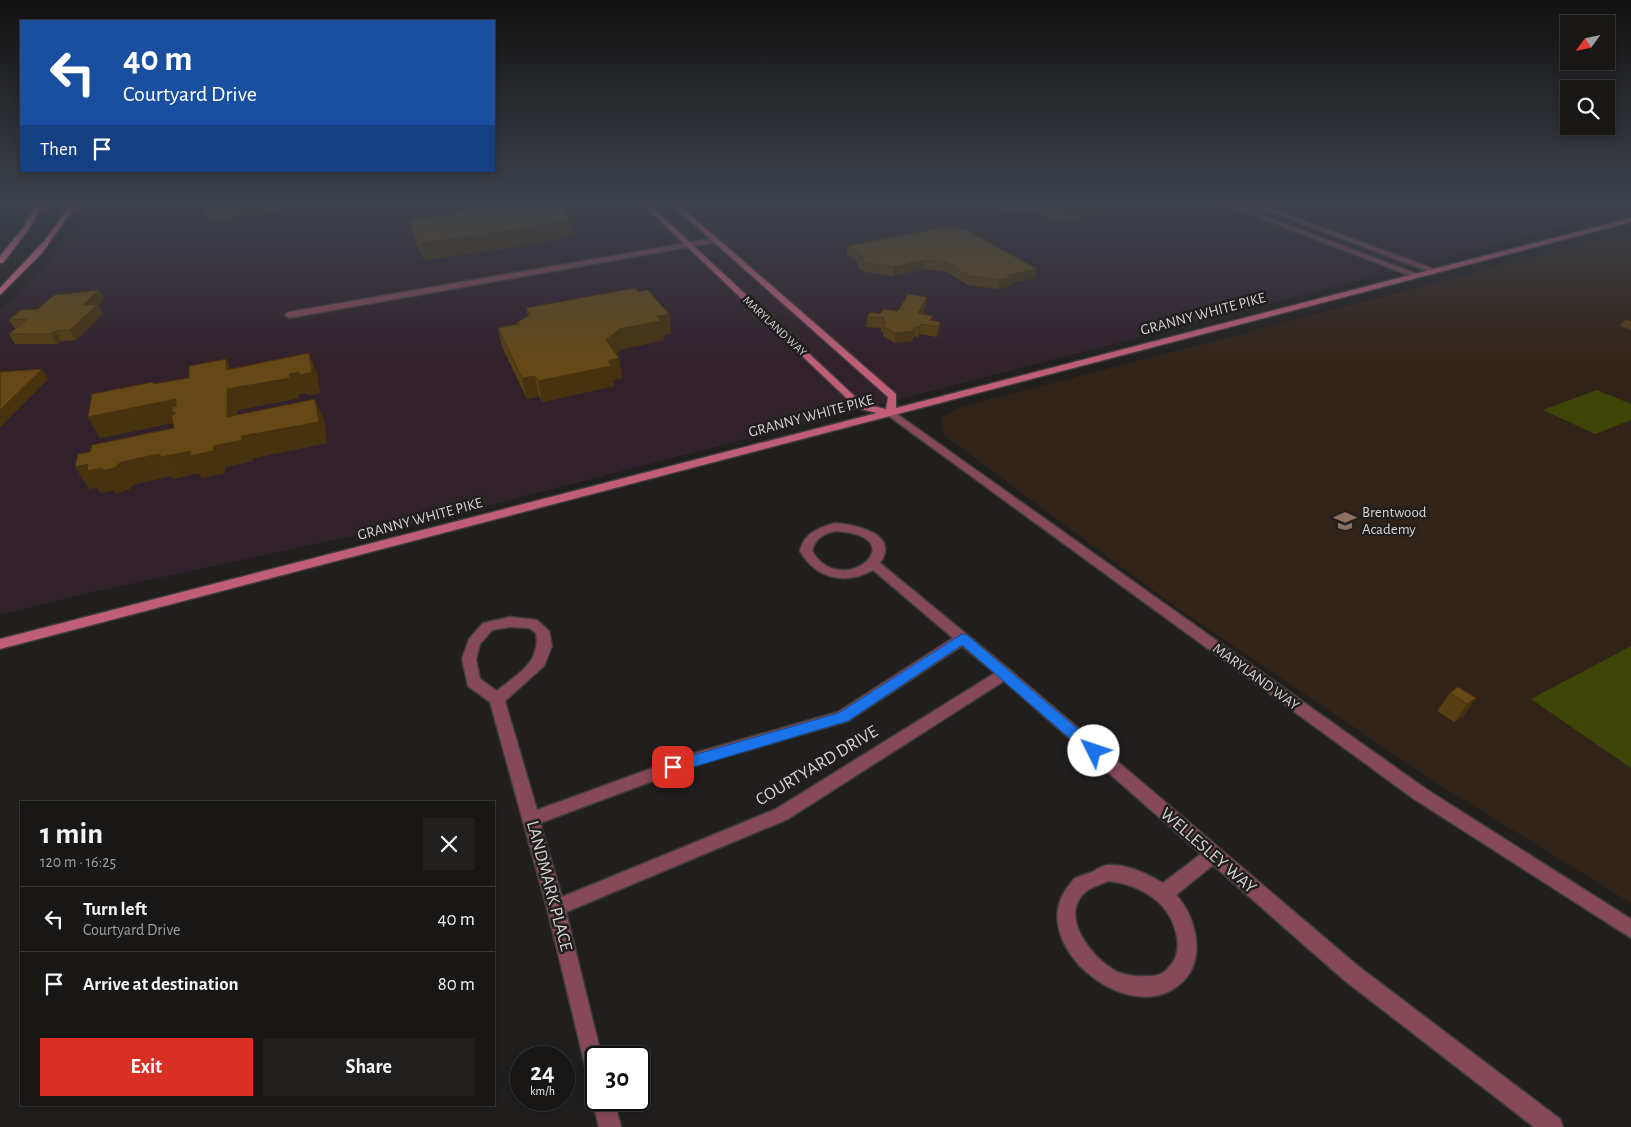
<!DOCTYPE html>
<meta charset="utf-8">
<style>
:root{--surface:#191716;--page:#22201f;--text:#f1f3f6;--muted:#9f9fa1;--line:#373635;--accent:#d93025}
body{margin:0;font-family:"Alegreya Sans",sans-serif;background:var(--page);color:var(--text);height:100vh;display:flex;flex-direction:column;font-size:19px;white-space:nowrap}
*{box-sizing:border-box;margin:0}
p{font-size:16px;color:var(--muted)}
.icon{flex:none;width:28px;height:28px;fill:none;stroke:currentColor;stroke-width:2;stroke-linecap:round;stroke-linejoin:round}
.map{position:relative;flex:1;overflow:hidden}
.side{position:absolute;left:20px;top:801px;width:475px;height:305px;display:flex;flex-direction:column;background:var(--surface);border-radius:0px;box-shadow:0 2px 8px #0003,0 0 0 1px var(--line)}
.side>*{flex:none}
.top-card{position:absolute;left:20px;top:20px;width:475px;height:152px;border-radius:0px;box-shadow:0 2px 8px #0003,0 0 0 1px var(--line);background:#1a4fa0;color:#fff;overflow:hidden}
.needle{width:32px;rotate:237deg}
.controls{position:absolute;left:1560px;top:15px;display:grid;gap:10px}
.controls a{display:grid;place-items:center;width:55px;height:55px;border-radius:0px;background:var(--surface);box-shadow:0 2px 8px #0003,0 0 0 1px var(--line);font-size:25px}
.speed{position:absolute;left:510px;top:1046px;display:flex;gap:10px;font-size:25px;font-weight:700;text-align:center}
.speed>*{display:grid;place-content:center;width:65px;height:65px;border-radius:50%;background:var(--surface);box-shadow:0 2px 8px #0003,0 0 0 1px var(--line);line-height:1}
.speed small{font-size:12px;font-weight:400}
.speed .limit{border:2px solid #111;border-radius:8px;background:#fff;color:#111}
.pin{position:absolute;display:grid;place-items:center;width:42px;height:42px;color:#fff;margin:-21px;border-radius:10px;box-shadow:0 2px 8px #0006}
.me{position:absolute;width:55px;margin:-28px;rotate:311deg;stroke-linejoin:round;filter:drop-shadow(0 0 4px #0008)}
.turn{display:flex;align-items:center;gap:18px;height:105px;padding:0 20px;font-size:22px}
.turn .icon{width:65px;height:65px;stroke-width:2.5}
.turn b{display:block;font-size:35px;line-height:42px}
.then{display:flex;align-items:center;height:48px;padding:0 20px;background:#0003;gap:10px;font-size:19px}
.round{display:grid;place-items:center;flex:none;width:52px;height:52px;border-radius:0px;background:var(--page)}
.headline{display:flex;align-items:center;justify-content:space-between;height:85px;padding:0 20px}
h1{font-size:30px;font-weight:600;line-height:38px}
.cta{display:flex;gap:10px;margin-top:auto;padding:10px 20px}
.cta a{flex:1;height:58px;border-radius:0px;background:var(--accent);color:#fff;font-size:20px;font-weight:600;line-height:58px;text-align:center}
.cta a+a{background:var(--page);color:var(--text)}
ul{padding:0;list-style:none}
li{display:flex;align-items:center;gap:15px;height:65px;padding:0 20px;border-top:1px solid var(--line)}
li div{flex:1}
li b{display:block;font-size:19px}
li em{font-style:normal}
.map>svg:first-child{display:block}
.commercial{fill:#31212b}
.education{fill:#322318}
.green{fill:#3d4606}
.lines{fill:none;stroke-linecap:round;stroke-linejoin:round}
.minor-casing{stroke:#3e3c3b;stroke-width:3}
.secondary-casing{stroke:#3e3c3b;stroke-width:3}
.primary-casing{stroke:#3e3c3b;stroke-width:3}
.minor{fill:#864958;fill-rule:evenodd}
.secondary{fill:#c05e78;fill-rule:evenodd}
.primary{fill:#ec6e91;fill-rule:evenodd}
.wall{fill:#573e13}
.shaded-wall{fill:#47320f}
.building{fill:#654816;stroke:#47320f}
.route{fill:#1a73e8;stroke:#114b97}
.labels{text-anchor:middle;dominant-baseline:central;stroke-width:5;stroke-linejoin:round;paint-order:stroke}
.far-street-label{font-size:12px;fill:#d5d3d2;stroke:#211f1e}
.street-label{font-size:15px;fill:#d5d3d2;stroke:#211f1e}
.poi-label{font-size:15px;fill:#d5d3d2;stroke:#211f1e;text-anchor:start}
.near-street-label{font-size:18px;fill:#d5d3d2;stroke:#211f1e}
</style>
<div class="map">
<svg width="1631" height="1127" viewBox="0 0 1631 1127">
<rect width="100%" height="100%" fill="#211f1e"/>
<path class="commercial" d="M91 205H1631V210L464 512 93 592 0 615V310L62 249Z"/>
<path class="education" d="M1631 232V903L1440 785 1174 606 944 435 941 418 961 407Z"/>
<path class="green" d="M1597 390 1631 404V420L1595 434 1543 410Z
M1631 646V768L1531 699Z"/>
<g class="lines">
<defs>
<path id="minor" d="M1226 205H1235L1420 275 1413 277Z
M1252 205H1261L1437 270 1430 272Z
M715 238H718V242L289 318 285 315 289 312Z
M890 409 1426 789 1631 919V938L1414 799 886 414 885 412Z
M835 523C857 525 900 534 880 563L1010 670 1358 966 1560 1119 1563 1127H1534L1344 980 1213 865 1176 895C1197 917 1207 962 1180 984 1128 1029 1026 944 1067 888 1069 886 1072 881 1074 879 1079 876 1086 874 1092 872 1097 869 1104 865 1109 865 1127 864 1148 874 1163 883L1201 854 1004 681 788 819 566 912 602 1058H596V1085L589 1082 547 908 490 702 468 686 462 659 469 639 483 623 510 617 537 620 549 631 552 646 544 666 505 701 537 810 691 754 838 712 953 638 873 570C845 586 815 578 800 551 804 533 818 528 835 523ZM835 531C918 536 842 602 812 551 815 538 824 534 835 531ZM510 627 529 628 536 633C541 663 517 674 497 691L480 679 476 659 480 644 492 630ZM962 646 995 673 776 809 562 897 540 823 693 766 848 721ZM1109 881C1141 885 1171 902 1177 937 1179 949 1177 959 1168 968 1163 975 1156 976 1148 976 1137 977 1128 976 1118 972 1093 960 1055 914 1088 890 1094 886 1102 884 1109 881Z
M595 1092 596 1100H614L621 1127H599L592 1100Z"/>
<path id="secondary" d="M643 205H650L863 404 886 409 888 397 672 205H679L896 394V408L1631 218V222L0 649V639L877 413 857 408Z"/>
<path id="primary" d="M37 205H43L28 230 3 263H0V256L23 228Z
M70 205H76L42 253 0 295V288L46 239Z"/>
</defs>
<use href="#minor" class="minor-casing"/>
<use href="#secondary" class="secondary-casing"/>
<use href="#primary" class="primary-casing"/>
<use href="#minor" class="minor"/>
<use href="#secondary" class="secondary"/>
<use href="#primary" class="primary"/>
</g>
<path class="wall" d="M1004 205H1101L1099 215 1058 222 1031 210 1010 214 1003 211Z
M570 219 573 236 510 248 424 260 413 236 409 220Z
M847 246 1035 278 1010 283V286L998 289 968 285 947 272 924 269 893 276 865 272 858 267V263L847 255Z
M99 290 104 299 98 305 103 314 76 340 61 341 57 344H15L9 334 15 329 9 320Z
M926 306 922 314 932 321 940 322 939 332 937 337 920 334 918 337 914 336 912 341 895 343 883 336V332H881V328L866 327 867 317Z
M526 308 671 333 663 335 664 340 622 349 616 354 619 358 622 378 613 380 614 386 542 402 539 396 527 399 502 347 498 328 516 324V323L528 316Z
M1623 321 1631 322V330L1620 326Z
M226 359 230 369 317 373 320 393 308 395 306 393 298 394 299 398 237 410V415L324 420 327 443 253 458V461L225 467V473L202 478 199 473 173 479 171 476 135 484 131 486 130 489 116 493 114 490 101 493 97 487 89 489 90 452 174 428 173 423 100 438 88 417 154 384 189 378Z
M1450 693 1476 698 1463 716 1454 722 1437 711Z"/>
<path class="shaded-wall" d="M267 205H284V211L208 222 204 214Z
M1011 205H1031V210L1010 214Z
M1089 205H1101L1099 215 1058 222 1060 210Z
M570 219 573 236 510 248 424 260 419 243Z
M925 260 924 269 893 276 894 267Z
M1037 269 1035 278 1010 283V286L998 289 999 280 1007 275Z
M99 290 104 299 98 305 103 314 76 340 70 330 83 305Z
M927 297 926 306 917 323 918 313Z
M669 314 671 333 663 335 664 340 622 349 609 359 606 340 619 329 658 316Z
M940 322 939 332 937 337 938 327Z
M921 324 920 334 918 337 919 327Z
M915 327 914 336 912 341 895 343V333Z
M55 331 61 341 57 344 51 334Z
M309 353 317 373 320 393 308 395 306 393 298 394 299 398 237 410V438L227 417 226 359 235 379 289 374Z
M619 358 622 378 613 380 614 386 542 402 538 381 608 361Z
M42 369 48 379 0 428V410Z
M535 376 539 396 527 399 522 378Z
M153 382 164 402 176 399 177 422 100 438 88 417 153 384Z
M315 399 324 420 327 443 253 458V461L225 467V473L202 478 199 473 173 479 161 457 214 446 242 436Z
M159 454 171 476 135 484 131 486 130 489 116 493 114 490 101 493 97 487 89 489 75 467 88 464 117 465 122 462Z
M1476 698 1463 716 1454 722 1467 704Z"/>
<path class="building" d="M204 205H267L204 214Z
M506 205H559L570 219 506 231 419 243 409 220Z
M1049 205H1089L1060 210Z
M945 227 967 230 1037 269 1007 275 1011 277 999 280 969 276 948 263 925 260 894 267 866 263 859 258 864 257 847 246Z
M635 288 638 292 648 290 669 314 658 316 661 321 619 329 606 340 619 358 608 361 611 366 538 381 535 376 522 378 498 328 519 324 516 323 530 315 526 308Z
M99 290 83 305 98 304 70 330 55 331 51 334H9L27 319 9 320 21 310 38 309 54 295Z
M908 294 927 297 918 313 933 316 930 320 940 322 938 327 921 324 919 327H915L913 331 895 333 884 327 886 322H882L884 318 867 317 870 312 880 314 883 309 898 311Z
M1627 320 1631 322V325L1623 321Z
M309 353 312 372 299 375V372L289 374 290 378 227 389V417L315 399 319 422 242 436V440L214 446 213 451 190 456 191 451 161 457 159 454 122 462 117 465V467L102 471 103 468 87 471 88 464 75 467 78 454 90 452 92 445 174 428 171 415 175 414V412L172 413V407L176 406V399L88 417 92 394 153 382V384L189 378V366L226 359V370Z
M42 369 0 410V372Z
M1458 687 1476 698 1467 704 1450 693Z"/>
<linearGradient id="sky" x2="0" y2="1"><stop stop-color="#121110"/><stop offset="0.56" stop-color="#3d424c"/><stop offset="1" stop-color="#3d424c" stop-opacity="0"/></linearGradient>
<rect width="1631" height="363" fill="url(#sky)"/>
<path class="route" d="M962 634 967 635 1099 747 1101 751 1099 755H1089L962 645 848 721 673 773 668 771 666 767 668 763 673 761 839 713Z"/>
<defs>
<symbol id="school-bare" viewBox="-9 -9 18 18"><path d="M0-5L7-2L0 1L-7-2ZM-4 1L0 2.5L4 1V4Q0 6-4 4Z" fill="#8d6e63" stroke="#211f1e" stroke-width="2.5" paint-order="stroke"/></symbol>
</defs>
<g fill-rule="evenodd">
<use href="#school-bare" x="1329" y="505" width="32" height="32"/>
</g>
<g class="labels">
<g class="far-street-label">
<text transform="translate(775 326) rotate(43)">MARYLAND WAY</text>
</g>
<g class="street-label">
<text transform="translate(1203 314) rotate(-15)">GRANNY WHITE PIKE</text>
<text transform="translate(811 416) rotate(-15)">GRANNY WHITE PIKE</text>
<text transform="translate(420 519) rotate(-15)">GRANNY WHITE PIKE</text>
<text transform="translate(1256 677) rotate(36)">MARYLAND WAY</text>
</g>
<g class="poi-label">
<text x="1362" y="512">Brentwood<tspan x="1362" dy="17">Academy</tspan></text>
</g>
<g class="near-street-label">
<text transform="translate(817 766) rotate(-31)">COURTYARD DRIVE</text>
<text transform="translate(1208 851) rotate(41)">WELLESLEY WAY</text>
<text transform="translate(549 886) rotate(75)">LANDMARK PLACE</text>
</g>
</g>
</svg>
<div class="controls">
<a><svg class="needle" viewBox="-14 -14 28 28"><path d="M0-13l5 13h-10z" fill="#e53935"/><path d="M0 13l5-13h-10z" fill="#9f9fa1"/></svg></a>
<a><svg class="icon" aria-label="search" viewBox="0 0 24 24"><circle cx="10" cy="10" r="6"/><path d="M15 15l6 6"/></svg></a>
</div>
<div class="speed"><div>24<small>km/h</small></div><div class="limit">30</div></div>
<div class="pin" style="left:673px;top:767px;background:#d93025"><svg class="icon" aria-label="arrive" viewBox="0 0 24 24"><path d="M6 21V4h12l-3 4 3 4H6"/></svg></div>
<svg class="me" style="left:1094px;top:751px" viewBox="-20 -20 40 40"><circle r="19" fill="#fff"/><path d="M0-13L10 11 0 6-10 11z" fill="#1a73e8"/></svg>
<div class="top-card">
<div class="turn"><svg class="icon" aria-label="left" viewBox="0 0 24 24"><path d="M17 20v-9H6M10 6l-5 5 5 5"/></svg><div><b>40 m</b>Courtyard Drive</div></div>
<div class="then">Then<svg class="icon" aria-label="arrive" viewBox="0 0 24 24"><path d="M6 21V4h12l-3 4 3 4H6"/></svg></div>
</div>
<section class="side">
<div class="headline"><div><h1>1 min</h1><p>120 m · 16:25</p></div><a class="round"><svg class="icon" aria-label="close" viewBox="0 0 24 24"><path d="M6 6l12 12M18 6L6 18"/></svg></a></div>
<ul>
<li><svg class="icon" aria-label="left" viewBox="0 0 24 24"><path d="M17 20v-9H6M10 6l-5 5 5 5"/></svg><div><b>Turn left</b><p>Courtyard Drive</p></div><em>40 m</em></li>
<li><svg class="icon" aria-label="arrive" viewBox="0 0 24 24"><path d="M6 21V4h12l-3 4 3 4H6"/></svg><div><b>Arrive at destination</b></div><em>80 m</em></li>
</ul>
<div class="cta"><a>Exit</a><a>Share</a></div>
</section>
</div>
